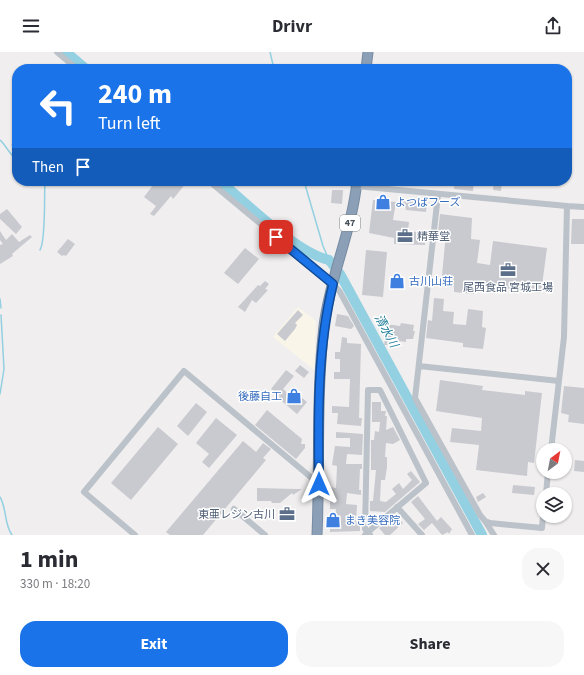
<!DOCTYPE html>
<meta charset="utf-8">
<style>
:root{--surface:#fff;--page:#f7f7f7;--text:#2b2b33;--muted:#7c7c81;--accent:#1a73e8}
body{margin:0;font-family:"Source Sans 3","Noto Sans JP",sans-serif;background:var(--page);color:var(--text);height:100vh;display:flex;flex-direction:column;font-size:15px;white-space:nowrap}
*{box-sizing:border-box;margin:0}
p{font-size:13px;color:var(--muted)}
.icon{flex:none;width:22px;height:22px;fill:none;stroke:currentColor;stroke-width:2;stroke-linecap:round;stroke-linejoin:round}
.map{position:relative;height:483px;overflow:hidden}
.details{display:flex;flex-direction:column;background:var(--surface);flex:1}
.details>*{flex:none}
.top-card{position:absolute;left:12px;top:12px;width:560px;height:122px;border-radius:16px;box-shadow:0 1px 3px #0004;background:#1a73e8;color:#fff;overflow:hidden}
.needle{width:26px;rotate:32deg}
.controls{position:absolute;left:536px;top:391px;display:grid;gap:8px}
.controls a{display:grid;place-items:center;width:36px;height:36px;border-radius:50%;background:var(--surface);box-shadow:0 1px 3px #0004;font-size:20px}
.pin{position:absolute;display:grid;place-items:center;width:34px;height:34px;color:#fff;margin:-17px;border-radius:8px;box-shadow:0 2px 6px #0006}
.me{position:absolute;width:44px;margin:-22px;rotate:0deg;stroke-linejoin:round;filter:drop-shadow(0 0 3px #0008)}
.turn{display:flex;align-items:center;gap:14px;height:84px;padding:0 20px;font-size:18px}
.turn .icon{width:52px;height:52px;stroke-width:2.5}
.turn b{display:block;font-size:28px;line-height:34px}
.then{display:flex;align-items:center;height:38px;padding:0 20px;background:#0003;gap:8px;font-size:15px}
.round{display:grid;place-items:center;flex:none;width:42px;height:42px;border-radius:16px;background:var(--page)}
.overview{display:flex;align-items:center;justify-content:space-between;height:68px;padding:0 20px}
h1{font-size:24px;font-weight:700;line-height:30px}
.action{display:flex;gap:8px;margin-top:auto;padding:8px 20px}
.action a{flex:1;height:46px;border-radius:16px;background:var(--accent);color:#fff;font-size:16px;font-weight:700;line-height:46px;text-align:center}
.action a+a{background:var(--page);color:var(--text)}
header{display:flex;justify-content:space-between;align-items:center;height:52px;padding:0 20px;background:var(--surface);font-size:18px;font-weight:700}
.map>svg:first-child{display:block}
.commercial{fill:#f9f5e9}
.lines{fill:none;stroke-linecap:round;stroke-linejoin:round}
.stream{stroke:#93d0e1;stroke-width:1.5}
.river{stroke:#93d0e1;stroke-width:10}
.building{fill:#c9cad0}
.highway-casing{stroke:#778ba3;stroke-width:11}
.minor{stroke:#bbc2c9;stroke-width:6}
.highway{stroke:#8ba0b7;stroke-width:9}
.route-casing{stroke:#114b97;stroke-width:10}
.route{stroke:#1a73e8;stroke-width:7}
.labels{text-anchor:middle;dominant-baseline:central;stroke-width:3;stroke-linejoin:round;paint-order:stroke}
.shield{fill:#fff;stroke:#7f858b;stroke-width:1}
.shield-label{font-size:10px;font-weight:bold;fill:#485159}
.shop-label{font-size:11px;fill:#366cbe;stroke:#fff;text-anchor:start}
.service-label{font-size:11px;fill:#4e5e75;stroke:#fff;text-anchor:start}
.water-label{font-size:12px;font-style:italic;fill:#1d7d97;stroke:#fff}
</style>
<header><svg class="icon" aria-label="menu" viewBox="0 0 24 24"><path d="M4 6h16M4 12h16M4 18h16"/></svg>Drivr<svg class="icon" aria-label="share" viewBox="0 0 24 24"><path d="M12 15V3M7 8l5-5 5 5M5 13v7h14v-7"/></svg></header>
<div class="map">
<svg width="584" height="483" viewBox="0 0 584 483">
<rect width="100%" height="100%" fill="#f0eeee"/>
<path class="commercial" d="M298 255 316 269 314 318 273 285Z"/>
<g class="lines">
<path class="stream" d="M270 0 274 17
M0 88C7 94 9 103 17 107
M304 129 323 194 329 208
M40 198C46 189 44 143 45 129
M0 247 1 256
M0 342 4 317 1 263
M0 445C7 457 4 472 12 483"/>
<path class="river" d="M66 0 86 17
M220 129C247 152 297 201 329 208L340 222 482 483"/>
</g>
<path class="building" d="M17 85V98L11 93Z
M156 129H188L173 147 171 144 154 164 150 162 156 154 144 145Z
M455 129H474L473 139 454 137Z
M494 129H502L501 139 493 138Z
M332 138H343L342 152 331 151Z
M373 148 396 150 393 168 409 170 408 179 426 181 425 193 394 192V186L369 181Z
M400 148 427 151 426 160 406 158 405 154 399 153Z
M7 157 22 175 16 182 0 167V162Z
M440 162 472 166 471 187 480 188 477 211 490 213 493 189 547 196 541 241 487 234 488 232 476 230 474 242 454 240V235L441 234 446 181 438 180Z
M572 167H584V192H571Z
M0 179 6 188 12 182 19 190 30 183 32 185 12 202 13 204 0 212V193L3 192 0 188Z
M68 187 75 192 66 204 64 203 62 204 57 200Z
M245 196 259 207 238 232 224 221Z
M366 198 387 200 383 245 362 243Z
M265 229 269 232 265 237 268 238 256 251 252 248 245 260 238 255 258 233 260 234Z
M434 246 444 247 443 259 454 260 453 272 466 273 468 257 483 259 482 275 486 276 483 297 463 295V291L426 286 428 268 432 269Z
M298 258 303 263 295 271 297 273 295 277 285 289 277 282Z
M337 262 348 264 354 274 351 277 335 274Z
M401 271 414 273 413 279H415L413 287H406V290L390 288 389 293H384L387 272 400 274Z
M342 285 347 286V291L361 292 359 366H362L361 374 337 372 338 361H332V354L349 355 350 327H334V320H340V307H335V300H340Z
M300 313 309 320 304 326 295 319Z
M286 318 294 324 283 337 291 344 295 340 307 350 297 362 278 346 280 344 271 337Z
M440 328 483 334 482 338 525 343V339L542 341 534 411 528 410 527 424 476 418 479 393 450 390 452 376 481 379 482 366 436 359Z
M564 334 584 336V372L568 370 569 363 561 361Z
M372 350H381V359H386L385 364H387L386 378 393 375 400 388 393 392 386 391 385 405H387V415L385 428H381L380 449 386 450 396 442 392 437 399 431 403 437 412 428 407 422 411 419 420 430 385 460 370 459V449H373L376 418H371V388H374L375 379 379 380 380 370H372Z
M196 351 207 360 188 384 177 374Z
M267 358 302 387 301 392H305V396L296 407 255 373Z
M216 366 237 383 209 416 202 410 209 402 196 391Z
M158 375 178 392 131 448 111 431Z
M336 380 363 382 362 403 347 402 346 412H362V417H360L359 438H361V443L347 441 346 452 357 453 356 470H360V479L330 480V470H335L336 457H330V448H328L329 435 336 436 337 414 332 413 335 394 350 395V386H336Z
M243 389 256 400 263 391 271 397 263 406 266 408 203 483H170L166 480Z
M575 408 584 409V420L574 419Z
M513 433 535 435 534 443 512 441Z
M257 436 296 437H302L293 443 292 441 280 451H272L271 449H257Z
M483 441 486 445 478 450 476 445Z
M418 444 437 469 441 465 452 477 449 482 448 480 442 483 432 471 424 478 418 472 425 467 411 450Z
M396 464 403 471 390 483H385L379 476 384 472 385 474Z"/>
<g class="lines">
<defs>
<path id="highway" d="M366 17 368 0
M317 483C320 413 316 343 324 274 330 224 352 179 357 129"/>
</defs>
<use href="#highway" class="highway-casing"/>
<path class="minor" d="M57 0 77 17
M209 129 333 232 340 240 472 483
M356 134 567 154 564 285 551 398
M438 143 415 346 480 463 485 469 490 471 542 476 543 464
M567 154 584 155
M419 314 559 329
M546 442 548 420
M397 455 422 483
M234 457 265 483
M485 469 494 483
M135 483 84 440 184 319 319 432
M365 483 368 480 426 431 380 338H368L365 477 370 483"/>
<use href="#highway" class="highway"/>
</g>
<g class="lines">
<defs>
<path id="route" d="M276 185 333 232C317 297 318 366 319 432"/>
</defs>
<use href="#route" class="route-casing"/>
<use href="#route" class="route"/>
</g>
<defs>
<symbol id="shop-bare" viewBox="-9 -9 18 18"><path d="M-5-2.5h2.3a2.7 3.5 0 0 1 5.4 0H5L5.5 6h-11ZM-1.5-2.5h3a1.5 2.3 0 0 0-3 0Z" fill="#3f7fe0" stroke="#fff" stroke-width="2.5" paint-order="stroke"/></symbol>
<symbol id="office-bare" viewBox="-9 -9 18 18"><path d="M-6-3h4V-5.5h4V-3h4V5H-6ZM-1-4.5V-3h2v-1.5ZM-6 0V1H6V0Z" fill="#5c6f8a" stroke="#fff" stroke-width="2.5" paint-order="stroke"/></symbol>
</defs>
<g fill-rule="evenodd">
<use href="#shop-bare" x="372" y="139" width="22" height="22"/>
<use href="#office-bare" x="394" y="173" width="22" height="22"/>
<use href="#office-bare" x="497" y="207" width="22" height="22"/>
<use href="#shop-bare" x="386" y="218" width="22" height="22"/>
<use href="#shop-bare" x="283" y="333" width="22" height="22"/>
<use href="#office-bare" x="276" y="451" width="22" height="22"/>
<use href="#shop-bare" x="322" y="457" width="22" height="22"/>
</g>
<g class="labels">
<rect class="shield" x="340" y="163" width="20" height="16" rx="3"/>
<g class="shield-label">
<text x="350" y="171">47</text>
</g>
<g class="shop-label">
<text x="395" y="150">よつばフーズ</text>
<text x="409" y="229">古川山荘</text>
<text x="282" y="344" text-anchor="end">後藤自工</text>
<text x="345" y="468">まき美容院</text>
</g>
<g class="service-label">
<text x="417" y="184">精華堂</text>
<text x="508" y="235" text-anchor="middle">尾西食品 宮城工場</text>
<text x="275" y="462" text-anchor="end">東亜レジン古川</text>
</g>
<g class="water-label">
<text transform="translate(386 279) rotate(61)">清水川</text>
</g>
</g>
</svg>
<div class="controls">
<a><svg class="needle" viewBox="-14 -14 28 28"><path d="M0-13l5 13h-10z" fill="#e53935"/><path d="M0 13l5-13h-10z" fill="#7c7c81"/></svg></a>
<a><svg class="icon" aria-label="layers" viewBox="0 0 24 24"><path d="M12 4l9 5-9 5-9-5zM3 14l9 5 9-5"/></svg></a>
</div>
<div class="pin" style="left:276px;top:185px;background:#d93025"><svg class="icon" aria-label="arrive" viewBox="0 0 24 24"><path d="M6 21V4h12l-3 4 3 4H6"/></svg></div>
<svg class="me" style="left:319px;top:432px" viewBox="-20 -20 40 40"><path d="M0-17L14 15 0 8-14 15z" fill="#1a73e8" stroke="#fff" stroke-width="4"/></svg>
<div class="top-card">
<div class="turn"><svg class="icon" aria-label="left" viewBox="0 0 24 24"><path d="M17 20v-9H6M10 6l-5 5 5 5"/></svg><div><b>240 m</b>Turn left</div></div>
<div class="then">Then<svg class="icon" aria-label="arrive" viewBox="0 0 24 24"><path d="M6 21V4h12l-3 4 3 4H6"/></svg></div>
</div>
</div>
<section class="details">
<div class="overview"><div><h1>1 min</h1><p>330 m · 18:20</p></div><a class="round"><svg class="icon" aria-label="close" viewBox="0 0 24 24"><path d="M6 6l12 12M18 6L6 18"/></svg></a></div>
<div class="action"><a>Exit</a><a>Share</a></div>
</section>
